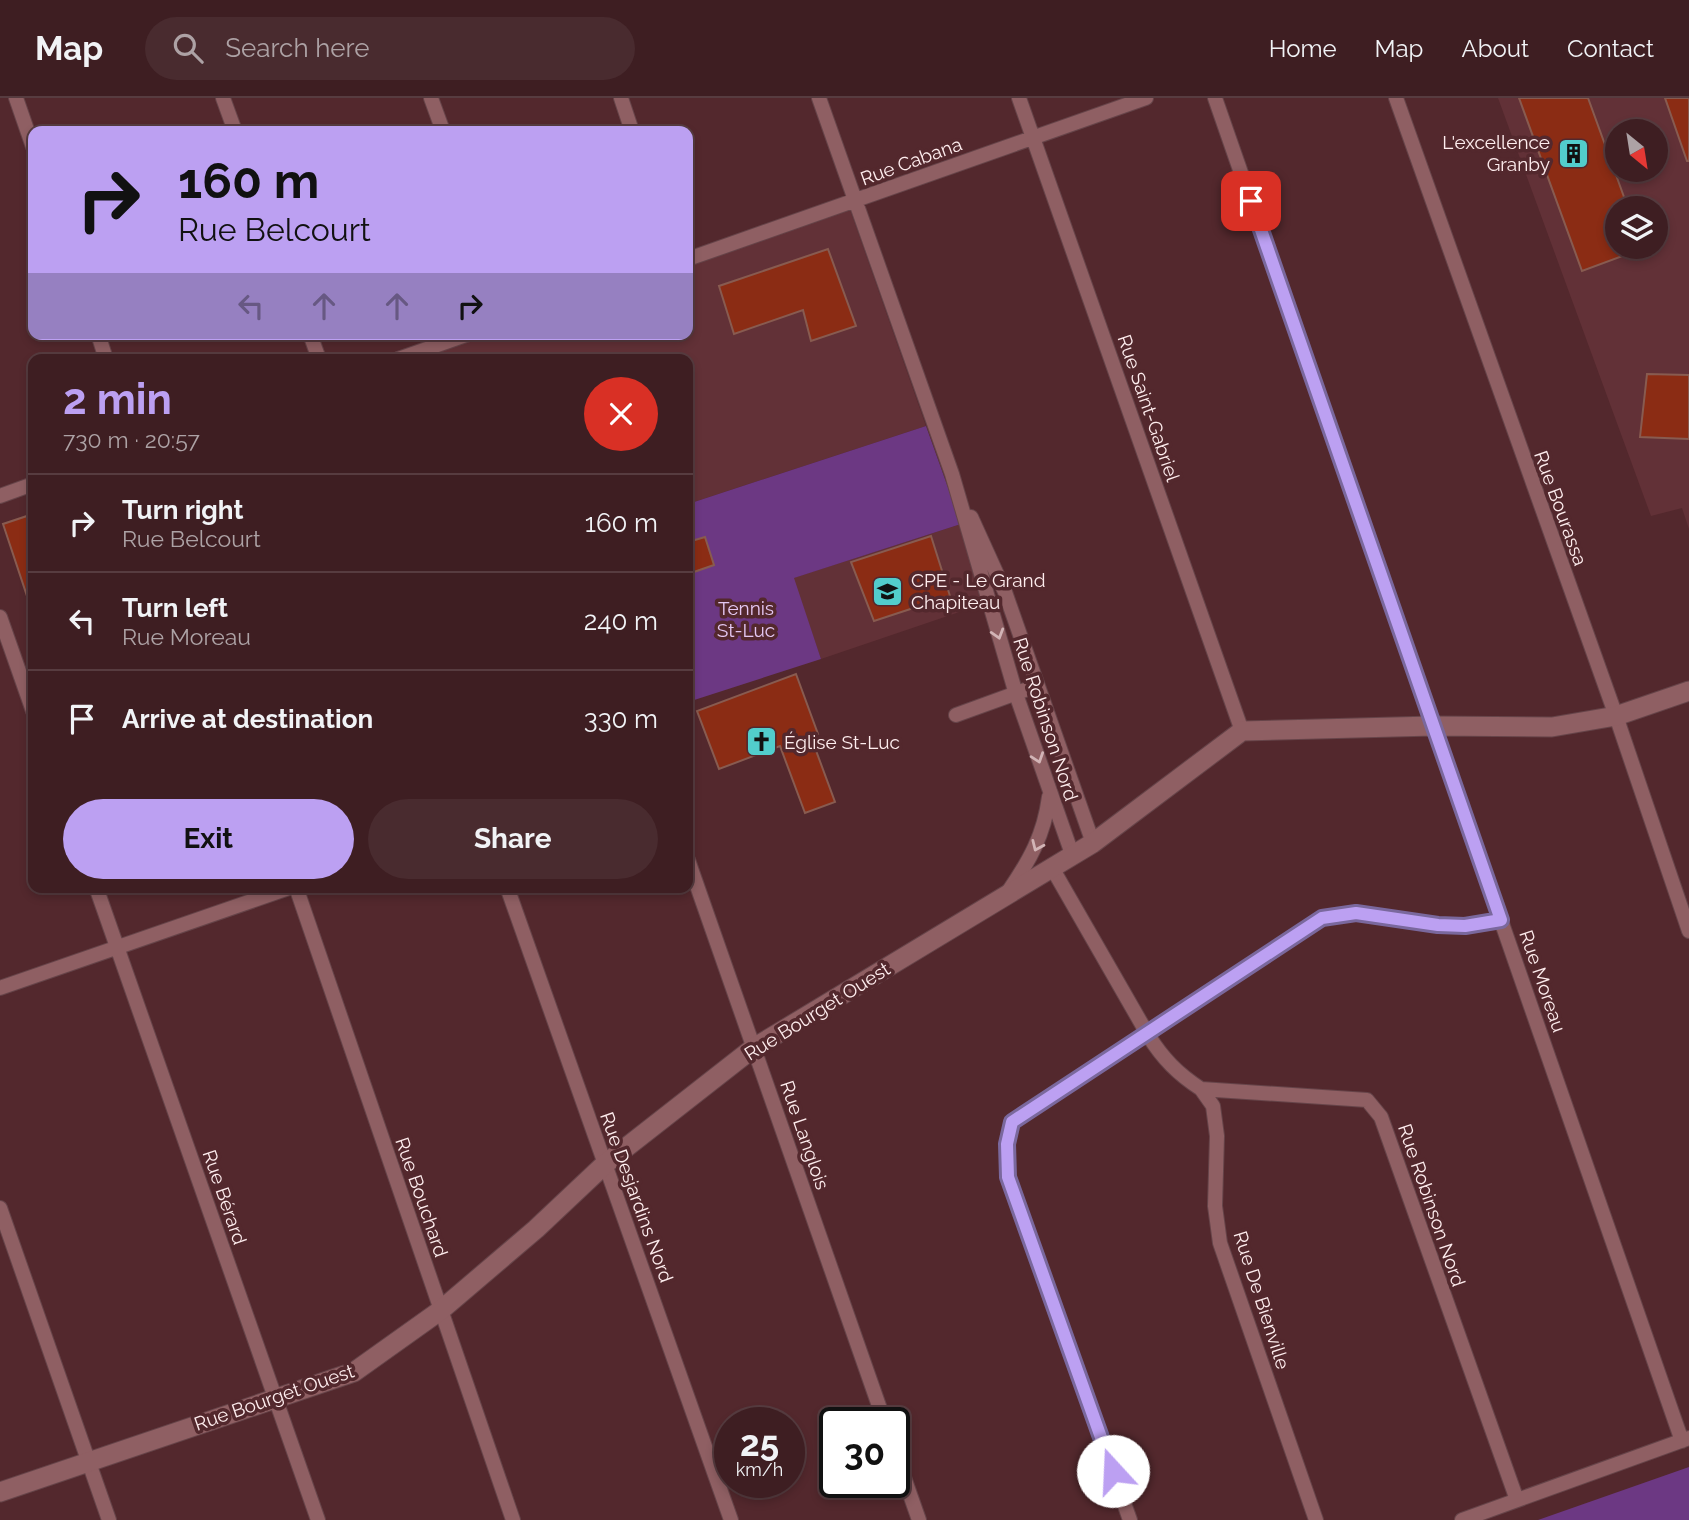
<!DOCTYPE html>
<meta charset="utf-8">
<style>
:root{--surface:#3e1e22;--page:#492b2f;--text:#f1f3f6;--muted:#ada2a5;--line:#573c40;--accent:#bca0f2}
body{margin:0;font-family:Raleway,sans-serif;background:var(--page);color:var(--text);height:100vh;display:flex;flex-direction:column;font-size:26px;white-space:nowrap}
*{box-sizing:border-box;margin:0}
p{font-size:23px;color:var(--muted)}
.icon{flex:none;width:38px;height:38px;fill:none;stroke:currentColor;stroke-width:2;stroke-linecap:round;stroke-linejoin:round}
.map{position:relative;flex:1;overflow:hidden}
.side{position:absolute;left:28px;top:256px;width:665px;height:539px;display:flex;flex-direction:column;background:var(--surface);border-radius:14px;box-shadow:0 4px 10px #0003,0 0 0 2px var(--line)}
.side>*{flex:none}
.top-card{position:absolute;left:28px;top:28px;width:665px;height:214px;border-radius:14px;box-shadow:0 4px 10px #0003,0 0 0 2px var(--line);background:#bca0f2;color:#111;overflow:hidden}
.needle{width:46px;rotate:150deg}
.buttons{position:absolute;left:1605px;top:21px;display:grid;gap:14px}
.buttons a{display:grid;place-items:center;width:63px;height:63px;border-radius:50%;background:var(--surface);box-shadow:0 4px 10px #0003,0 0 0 2px var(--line);font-size:35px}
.speed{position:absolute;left:714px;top:1309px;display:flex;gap:14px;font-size:35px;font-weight:700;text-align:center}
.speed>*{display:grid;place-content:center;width:91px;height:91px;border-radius:50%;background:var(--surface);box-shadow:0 4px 10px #0003,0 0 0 2px var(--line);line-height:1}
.speed small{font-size:18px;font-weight:400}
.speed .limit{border:4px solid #111;border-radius:10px;background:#fff;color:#111}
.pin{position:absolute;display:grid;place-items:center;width:60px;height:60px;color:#fff;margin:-30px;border-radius:14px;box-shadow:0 4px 10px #0006}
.me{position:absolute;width:77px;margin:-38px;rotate:340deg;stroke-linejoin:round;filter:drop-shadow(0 0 5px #0008)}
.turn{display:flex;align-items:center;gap:24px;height:147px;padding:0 35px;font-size:32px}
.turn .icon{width:91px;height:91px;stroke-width:2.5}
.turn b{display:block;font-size:49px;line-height:60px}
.lanes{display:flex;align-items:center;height:66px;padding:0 35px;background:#0003;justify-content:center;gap:35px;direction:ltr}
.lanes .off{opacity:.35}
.round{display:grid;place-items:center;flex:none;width:74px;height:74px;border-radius:37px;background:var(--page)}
.headline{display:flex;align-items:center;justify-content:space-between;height:119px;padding:0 35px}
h1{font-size:42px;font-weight:700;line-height:52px;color:var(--accent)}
.primary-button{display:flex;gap:14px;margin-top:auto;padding:14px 35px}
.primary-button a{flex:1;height:80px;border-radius:42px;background:var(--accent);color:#111;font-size:28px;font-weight:700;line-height:80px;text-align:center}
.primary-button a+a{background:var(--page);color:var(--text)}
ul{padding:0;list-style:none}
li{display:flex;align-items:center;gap:21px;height:98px;padding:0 35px;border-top:2px solid var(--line)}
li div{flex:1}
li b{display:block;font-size:26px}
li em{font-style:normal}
header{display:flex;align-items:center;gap:42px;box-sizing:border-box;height:98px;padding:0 35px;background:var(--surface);border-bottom:2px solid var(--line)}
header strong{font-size:33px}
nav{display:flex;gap:38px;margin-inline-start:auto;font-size:24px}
.search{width:490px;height:63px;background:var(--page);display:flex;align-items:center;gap:18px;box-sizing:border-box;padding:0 24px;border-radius:38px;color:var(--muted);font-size:26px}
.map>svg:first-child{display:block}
.built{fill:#623137;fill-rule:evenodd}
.green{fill:#6c3883}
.building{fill:#8b2c14;stroke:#885b50;stroke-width:2}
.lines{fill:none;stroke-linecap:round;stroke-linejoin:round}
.street-casing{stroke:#664449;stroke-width:16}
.secondary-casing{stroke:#664449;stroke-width:21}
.street{stroke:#8f5f63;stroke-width:14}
.secondary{stroke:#8f5f63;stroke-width:19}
.oneway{stroke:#d2b4b6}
.route-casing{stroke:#7a689d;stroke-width:18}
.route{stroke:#bca0f2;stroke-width:12}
.labels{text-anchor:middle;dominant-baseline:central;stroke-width:7;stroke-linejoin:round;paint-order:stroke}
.poi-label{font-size:19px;fill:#feedee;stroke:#53282d;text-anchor:start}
.street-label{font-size:19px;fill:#feedee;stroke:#53282d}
.park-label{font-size:19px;fill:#e4c7f2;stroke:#53282d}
</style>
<header>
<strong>Map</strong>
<div class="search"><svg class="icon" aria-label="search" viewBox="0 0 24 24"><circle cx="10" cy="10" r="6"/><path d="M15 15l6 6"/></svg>Search here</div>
<nav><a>Home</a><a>Map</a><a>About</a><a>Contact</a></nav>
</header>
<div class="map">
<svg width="1689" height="1422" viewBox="0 0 1689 1422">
<rect width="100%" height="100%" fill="#53282d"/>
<path class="built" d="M1498 0H1689V431L1682 410 1651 418ZM1617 33H1656V72H1617ZM1617 110H1656V149H1617Z
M848 106 926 328 688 406V261H398L469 236H688V161Z
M961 426 983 506 821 561 793 480Z"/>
<path class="green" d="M926 328 961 426 794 480 821 561 688 604V406Z
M1689 1369V1422H1538Z"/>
<path class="building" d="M1519 0H1588L1628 110H1617V149L1644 150 1582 173Z
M1665 0H1689V63H1687Z
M828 151 856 228 811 243 803 212 734 236 719 188Z
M1647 276 1689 277V341L1640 339Z
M33 416V509L31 510 3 426Z
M931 438 950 498 874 523 851 464Z
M705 439 714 467 688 476V444Z
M796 576 818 636 811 639 835 704 805 715 780 648 719 671 697 613Z"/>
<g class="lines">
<defs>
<path id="street" d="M16 0 33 49
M223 0 235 33
M431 0 443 33
M621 0 632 33
M819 0 952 376 1016 596 1072 756
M1019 0 1242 633
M1215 0 1682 1343
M1396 0 1616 618 1689 833
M688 161 1146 0
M98 236 106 261
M310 236 319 261
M398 261 469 236
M0 398 33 386
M971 419 1005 494 1093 745
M0 519 33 613
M956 617 1036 588
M688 762 885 1325
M1051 768 1148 937C1163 961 1178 976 1201 991L1367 1002 1381 1019 1517 1402
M96 789 318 1422
M296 789 513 1422
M507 789 731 1422
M1008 794C1030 762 1044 737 1049 699
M0 890 292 789
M1201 991 1213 1008 1217 1038 1215 1108 1220 1145 1316 1422
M0 1110 109 1422
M894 1351 919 1422
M1130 1422 1008 1079 1007 1046 1012 1024 1322 820 1356 815 1438 827 1465 828 1501 822
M1462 1422 1689 1340"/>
<path id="secondary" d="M0 1394 354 1274 441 1212 536 1131 605 1066 752 951 1093 745 1242 633 1433 628 1552 629 1616 618 1689 593"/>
</defs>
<use href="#street" class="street-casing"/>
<use href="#secondary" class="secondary-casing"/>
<use href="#street" class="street"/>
<use href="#secondary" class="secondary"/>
</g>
<defs><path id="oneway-chevron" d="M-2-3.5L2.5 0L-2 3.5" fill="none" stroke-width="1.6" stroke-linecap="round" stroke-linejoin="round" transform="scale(1.75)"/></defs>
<g class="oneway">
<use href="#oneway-chevron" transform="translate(998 536) rotate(73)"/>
<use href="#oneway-chevron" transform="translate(1038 660) rotate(71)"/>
<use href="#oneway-chevron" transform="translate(1037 748) rotate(114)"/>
</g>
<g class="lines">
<defs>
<path id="route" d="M1113 1373 1008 1079 1007 1046 1012 1024 1322 820 1356 815 1438 827 1465 828 1501 822 1251 103"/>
</defs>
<use href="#route" class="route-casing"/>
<use href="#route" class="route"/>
</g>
<defs>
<symbol id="building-square" viewBox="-11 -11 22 22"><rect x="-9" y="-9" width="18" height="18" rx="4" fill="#52cdcc" stroke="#53282d"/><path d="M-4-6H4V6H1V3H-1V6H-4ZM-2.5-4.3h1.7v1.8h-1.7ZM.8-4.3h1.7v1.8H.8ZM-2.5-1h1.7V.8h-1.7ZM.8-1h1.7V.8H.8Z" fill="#111"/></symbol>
<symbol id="school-square" viewBox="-11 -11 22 22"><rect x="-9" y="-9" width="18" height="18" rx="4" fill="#52cdcc" stroke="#53282d"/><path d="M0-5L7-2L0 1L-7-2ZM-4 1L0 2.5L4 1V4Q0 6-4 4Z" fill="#111"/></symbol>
<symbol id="church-square" viewBox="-11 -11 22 22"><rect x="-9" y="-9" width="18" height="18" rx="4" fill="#52cdcc" stroke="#53282d"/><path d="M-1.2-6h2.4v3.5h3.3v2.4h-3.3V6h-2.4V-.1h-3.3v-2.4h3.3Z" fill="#111"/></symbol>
</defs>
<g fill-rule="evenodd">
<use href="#building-square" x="1556" y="38" width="35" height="35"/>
<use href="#school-square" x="870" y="476" width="35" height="35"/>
<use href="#church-square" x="744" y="626" width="35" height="35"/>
</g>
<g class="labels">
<g class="poi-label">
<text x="1550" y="44" text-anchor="end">L'excellence<tspan x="1550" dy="22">Granby</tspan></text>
<text x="911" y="482">CPE - Le Grand<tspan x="911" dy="22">Chapiteau</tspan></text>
<text x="784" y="644">Église St-Luc</text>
</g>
<g class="street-label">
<text transform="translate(911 63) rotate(-20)">Rue Cabana</text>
<text transform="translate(1149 310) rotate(71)">Rue Saint-Gabriel</text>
<text transform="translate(1561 410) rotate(70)">Rue Bourassa</text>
<text transform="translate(1046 621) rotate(72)">Rue Robinson Nord</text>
<text transform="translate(1543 883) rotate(71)">Rue Moreau</text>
<text transform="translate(817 913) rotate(-32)">Rue Bourget Ouest</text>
<text transform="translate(805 1037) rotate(71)">Rue Langlois</text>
<text transform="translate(225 1099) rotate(71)">Rue Bérard</text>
<text transform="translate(422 1099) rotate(71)">Rue Bouchard</text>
<text transform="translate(637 1099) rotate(70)">Rue Desjardins Nord</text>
<text transform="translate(1432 1107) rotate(71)">Rue Robinson Nord</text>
<text transform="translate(1262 1202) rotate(72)">Rue De Bienville</text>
<text transform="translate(274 1299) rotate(-19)">Rue Bourget Ouest</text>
</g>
<g class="park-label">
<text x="746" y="510">Tennis<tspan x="746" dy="22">St-Luc</tspan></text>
</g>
</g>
</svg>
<div class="buttons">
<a><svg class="needle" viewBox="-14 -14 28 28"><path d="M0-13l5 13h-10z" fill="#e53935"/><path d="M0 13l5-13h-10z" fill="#ada2a5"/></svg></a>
<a><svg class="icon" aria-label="layers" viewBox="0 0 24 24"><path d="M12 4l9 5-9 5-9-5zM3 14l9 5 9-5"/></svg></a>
</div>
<div class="speed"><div>25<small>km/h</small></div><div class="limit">30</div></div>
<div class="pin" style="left:1251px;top:103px;background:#d93025"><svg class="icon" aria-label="arrive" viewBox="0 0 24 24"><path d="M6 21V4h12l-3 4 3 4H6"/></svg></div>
<svg class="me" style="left:1113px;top:1373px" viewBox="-20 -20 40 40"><circle r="19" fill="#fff"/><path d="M0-13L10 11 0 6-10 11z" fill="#bca0f2"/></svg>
<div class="top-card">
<div class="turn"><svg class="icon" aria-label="right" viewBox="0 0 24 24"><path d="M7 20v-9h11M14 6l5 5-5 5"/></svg><div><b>160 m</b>Rue Belcourt</div></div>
<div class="lanes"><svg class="icon off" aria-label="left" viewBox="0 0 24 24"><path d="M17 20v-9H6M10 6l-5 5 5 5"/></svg><svg class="icon off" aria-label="ahead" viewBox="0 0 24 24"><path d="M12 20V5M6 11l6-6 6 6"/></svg><svg class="icon off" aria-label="ahead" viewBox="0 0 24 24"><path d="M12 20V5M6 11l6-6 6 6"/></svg><svg class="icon" aria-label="right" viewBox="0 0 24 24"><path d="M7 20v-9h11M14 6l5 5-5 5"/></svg></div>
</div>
<section class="side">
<div class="headline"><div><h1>2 min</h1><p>730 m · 20:57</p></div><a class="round" style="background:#d93025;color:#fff"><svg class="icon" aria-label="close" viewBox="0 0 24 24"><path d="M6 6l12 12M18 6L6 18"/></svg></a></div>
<ul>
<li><svg class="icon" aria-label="right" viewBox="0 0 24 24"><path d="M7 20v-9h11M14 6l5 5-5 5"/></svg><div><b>Turn right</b><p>Rue Belcourt</p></div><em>160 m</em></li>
<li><svg class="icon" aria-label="left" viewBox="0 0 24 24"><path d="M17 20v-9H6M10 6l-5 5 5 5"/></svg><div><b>Turn left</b><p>Rue Moreau</p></div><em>240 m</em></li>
<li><svg class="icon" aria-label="arrive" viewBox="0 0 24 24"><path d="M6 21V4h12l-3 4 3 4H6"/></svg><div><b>Arrive at destination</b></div><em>330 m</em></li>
</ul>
<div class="primary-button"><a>Exit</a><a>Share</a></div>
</section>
</div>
